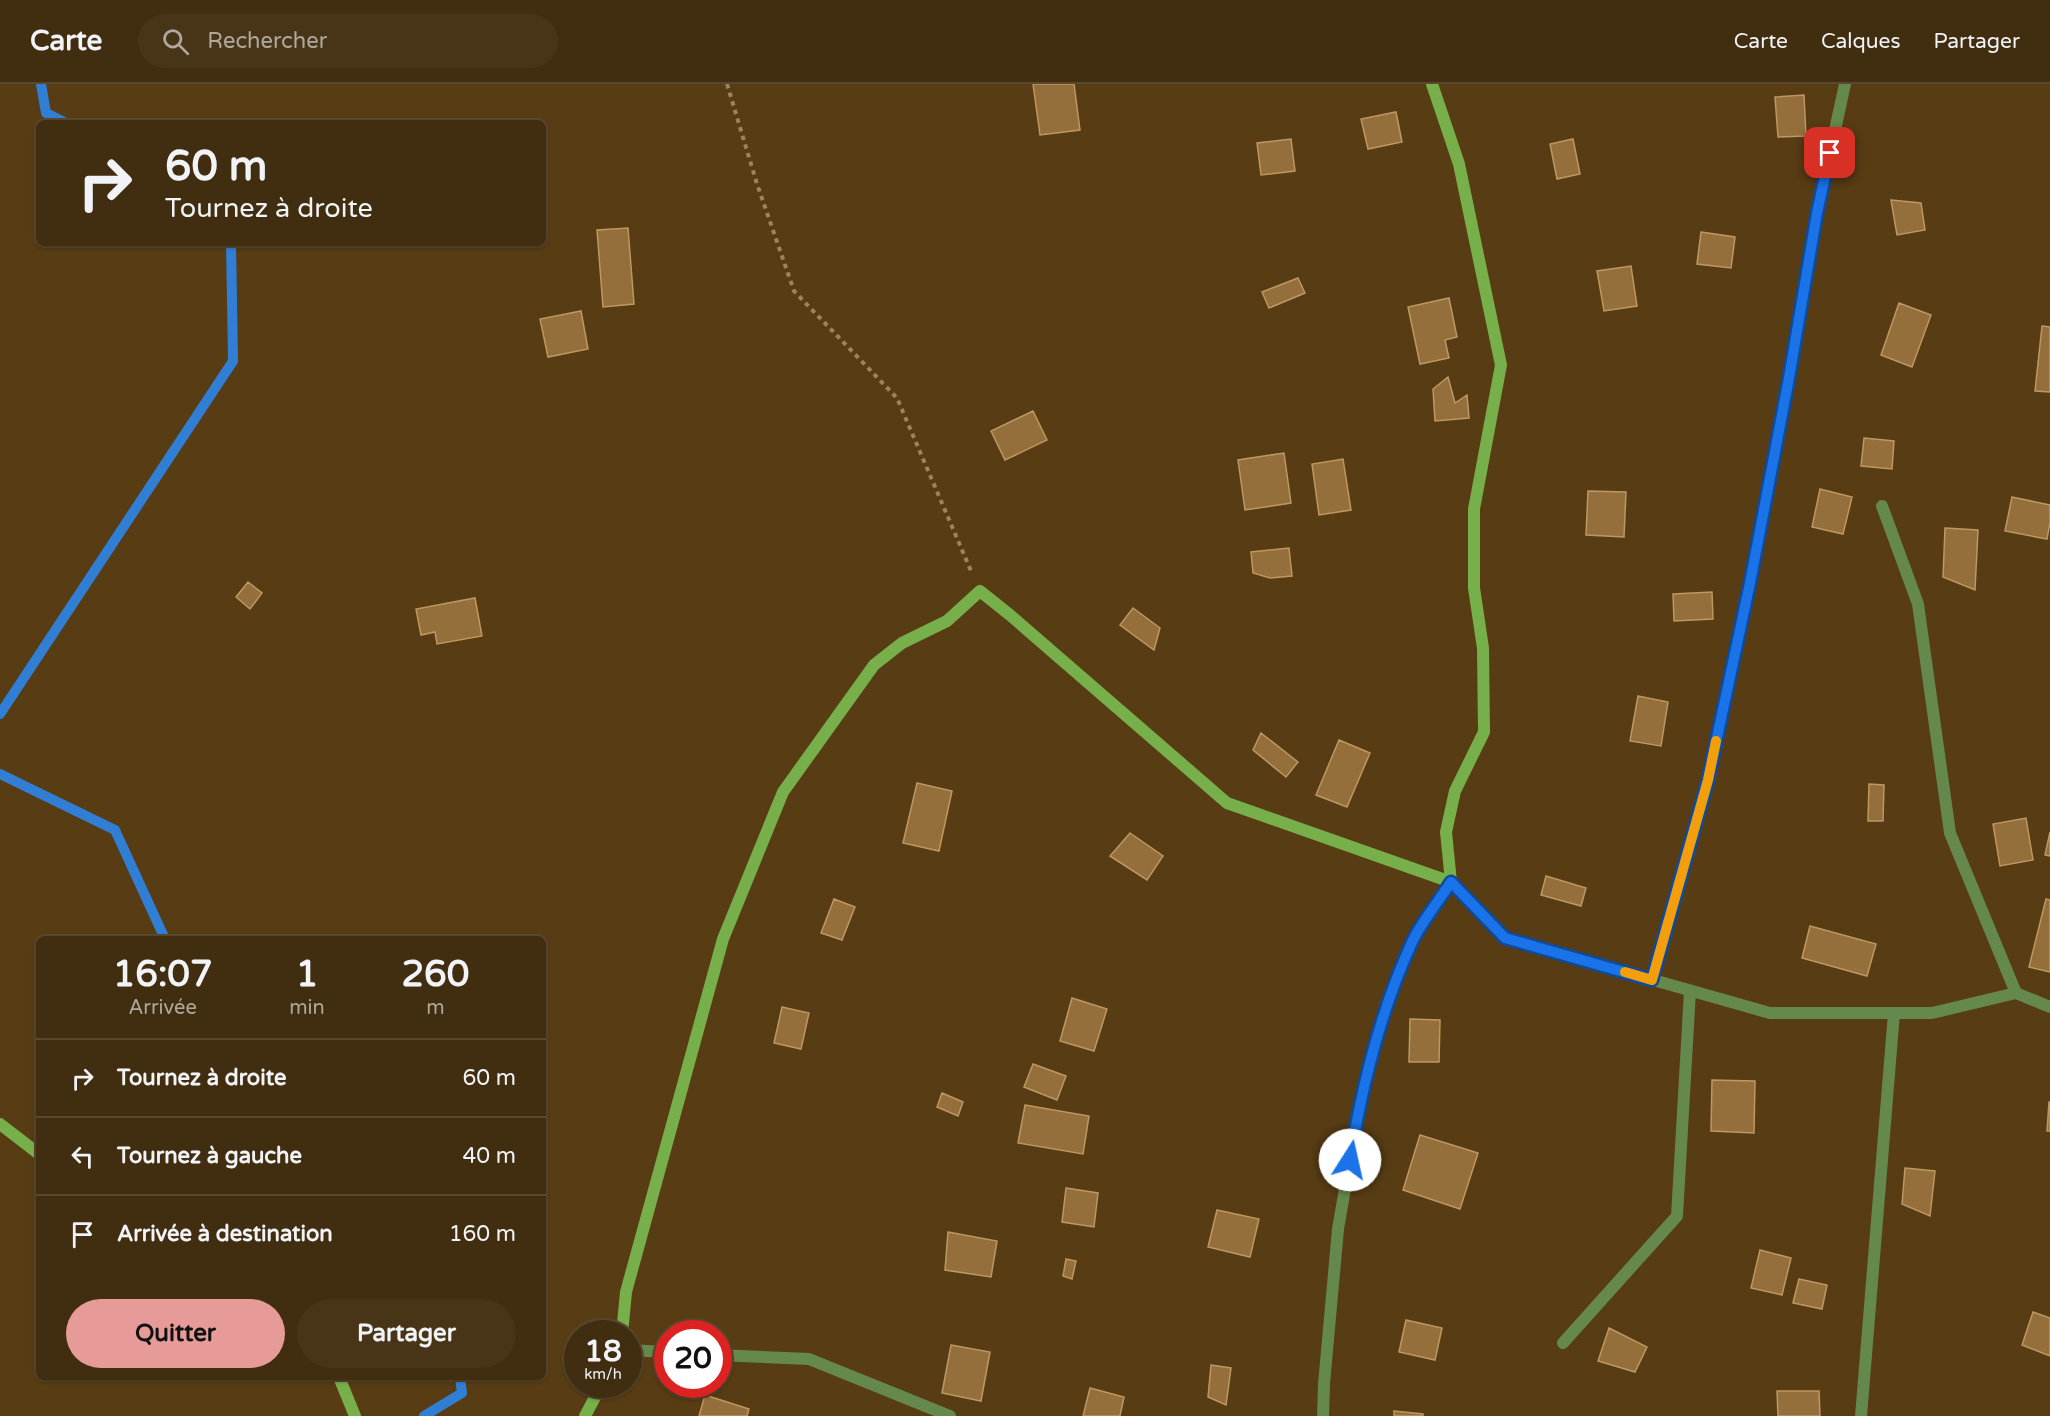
<!DOCTYPE html>
<html lang="fr">
<meta charset="utf-8">
<style>
:root{--surface:#412d0f;--page:#483518;--text:#f1f3f6;--muted:#aea89e;--line:#5a492f;--accent:#e69b98}
body{margin:0;font-family:"Varela Round",sans-serif;background:var(--page);color:var(--text);height:100vh;display:flex;flex-direction:column;font-size:22px;white-space:nowrap}
*{box-sizing:border-box;margin:0}
p{font-size:20px;color:var(--muted)}
.icon{flex:none;width:33px;height:33px;fill:none;stroke:currentColor;stroke-width:2;stroke-linecap:round;stroke-linejoin:round}
.map{position:relative;flex:1;overflow:hidden}
.panel{position:absolute;left:36px;top:852px;width:510px;height:444px;display:flex;flex-direction:column;background:var(--surface);border-radius:9px;box-shadow:0 2px 4px #0004,0 0 0 2px var(--line)}
.panel>*{flex:none}
.top-card{position:absolute;left:36px;top:36px;width:510px;height:126px;border-radius:9px;box-shadow:0 2px 4px #0004,0 0 0 2px var(--line);background:#412d0f;color:var(--text);overflow:hidden}
.speed{position:absolute;left:564px;top:1236px;display:flex;gap:12px;font-size:30px;font-weight:700;text-align:center}
.speed>*{display:grid;place-content:center;width:78px;height:78px;border-radius:50%;background:var(--surface);box-shadow:0 2px 4px #0004,0 0 0 2px var(--line);line-height:1}
.speed small{font-size:15px;font-weight:400}
.speed .limit{border:9px solid #d22;background:#fff;color:#111}
.pin{position:absolute;display:grid;place-items:center;width:51px;height:51px;color:#fff;margin:-26px;border-radius:12px;box-shadow:0 3px 9px #0006}
.me{position:absolute;width:66px;margin:-33px;rotate:10deg;stroke-linejoin:round;filter:drop-shadow(0 0 4px #0008)}
.turn{display:flex;align-items:center;gap:21px;height:126px;padding:0 30px;font-size:27px}
.turn .icon{width:78px;height:78px;stroke-width:2.5}
.turn b{display:block;font-size:42px;line-height:51px}
.eta{display:flex;justify-content:space-evenly;align-items:center;height:102px;text-align:center}
.eta b{font-size:36px;font-weight:800;line-height:42px}
.action{display:flex;gap:12px;margin-top:auto;padding:12px 30px}
.action a{flex:1;height:69px;border-radius:36px;background:var(--accent);color:#111;font-size:24px;font-weight:800;line-height:69px;text-align:center}
.action a+a{background:var(--page);color:var(--text)}
ul{padding:0;list-style:none}
li{display:flex;align-items:center;gap:18px;height:78px;padding:0 30px;border-top:2px solid var(--line)}
li div{flex:1}
li b{display:block;font-size:22px}
li em{font-style:normal}
header{display:flex;align-items:center;gap:36px;box-sizing:border-box;height:84px;padding:0 30px;background:var(--surface);border-bottom:2px solid var(--line)}
header strong{font-size:28px}
nav{display:flex;gap:33px;margin-inline-start:auto;font-size:21px}
.search{width:420px;height:54px;background:var(--page);display:flex;align-items:center;gap:15px;box-sizing:border-box;padding:0 21px;border-radius:33px;color:var(--muted);font-size:22px}
.map>svg:first-child{display:block}
.lines{fill:none;stroke-linecap:round;stroke-linejoin:round}
.stream{stroke:#307fd5;stroke-width:10}
.building{fill:#956f3b;stroke:#be9762;stroke-width:1.5}
.path{stroke:#9c8462;stroke-width:4;stroke-dasharray:4.5 4.5;stroke-linecap:butt}
.lane{stroke:#65884c;stroke-width:12}
.street{stroke:#65884c;stroke-width:12}
.secondary{stroke:#77af4b;stroke-width:12}
.route-casing{stroke:#114b97;stroke-width:15}
.route{stroke:#1a73e8;stroke-width:10}
.slow{stroke:#f59e0b;stroke-width:10}
</style>
<header>
<strong>Carte</strong>
<div class="search"><svg class="icon" aria-label="search" viewBox="0 0 24 24"><circle cx="10" cy="10" r="6"/><path d="M15 15l6 6"/></svg>Rechercher</div>
<nav><a>Carte</a><a>Calques</a><a>Partager</a></nav>
</header>
<div class="map">
<svg width="2050" height="1332" viewBox="0 0 2050 1332">
<rect width="100%" height="100%" fill="#573c14"/>
<g class="lines">
<path class="stream" d="M41 0 46 29 66 39
M0 630 233 277 231 159
M0 690 115 746 165 855
M424 1332 462 1309 460 1293"/>
</g>
<path class="building" d="M1033 0H1074L1080 46 1040 51Z
M1804 11 1806 52 1778 53 1775 13Z
M1396 28 1402 58 1368 65 1361 35Z
M1291 55 1295 87 1261 91 1257 59Z
M1573 55 1580 90 1557 95 1550 60Z
M1891 116 1921 119 1925 146 1897 151Z
M628 144 634 220 603 223 597 146Z
M1701 148 1735 153 1731 184 1697 180Z
M1631 182 1637 222 1604 227 1597 187Z
M1298 194 1305 209 1269 224 1262 208Z
M1449 214 1457 253 1445 256 1449 274 1420 280 1408 223Z
M1899 219 1931 231 1912 283 1881 271Z
M581 227 588 265 548 273 540 235Z
M2042 242 2050 243V308L2035 307Z
M1448 293 1455 319 1467 311 1469 334 1435 337 1433 305Z
M1033 327 1047 356 1005 376 991 347Z
M1864 354 1894 357 1892 385 1861 382Z
M1284 369 1291 419 1245 426 1238 376Z
M1343 375 1351 426 1319 431 1312 380Z
M1820 405 1852 413 1843 450 1812 443Z
M1588 407 1626 408 1624 453 1586 451Z
M2012 413 2050 421V439L2047 455 2005 447Z
M1945 444 1978 446 1975 506 1943 493Z
M1289 464 1292 492 1270 494 1253 489 1251 468Z
M248 498 262 509 250 525 236 513Z
M1712 508 1713 535 1674 537 1673 510Z
M475 514 482 552 437 560 435 548 421 551 416 525Z
M1133 524 1160 544 1154 566 1120 541Z
M1638 612 1668 618 1661 662 1630 657Z
M1261 649 1298 678 1286 693 1253 666Z
M1339 656 1370 669 1347 723 1316 711Z
M917 699 952 707 939 767 903 759Z
M1869 700 1884 701 1883 737H1868Z
M2026 734 2033 776 2000 782 1993 740Z
M2050 748V772L2045 771Z
M1130 749 1163 772 1147 796 1110 772Z
M1546 792 1586 804 1581 822 1541 811Z
M834 815 855 823 842 856 821 849Z
M2046 815 2050 816V888L2029 883Z
M1810 842 1876 860 1867 892 1802 874Z
M1072 914 1107 925 1094 967 1060 957Z
M782 923 809 929 801 965 774 959Z
M1410 935 1440 936 1439 978H1409Z
M1033 980 1066 992 1057 1016 1024 1003Z
M1712 996 1755 997 1754 1049 1711 1047Z
M942 1009 963 1018 958 1032 937 1023Z
M2049 1018H2050V1047H2047Z
M1025 1021 1089 1032 1083 1070 1018 1059Z
M1420 1051 1478 1069 1460 1125 1403 1106Z
M1905 1084 1935 1087 1930 1132 1902 1120Z
M1066 1104 1098 1109 1094 1143 1062 1138Z
M1217 1126 1259 1135 1250 1173 1208 1163Z
M948 1148 997 1157 991 1193 945 1186Z
M1760 1166 1791 1174 1782 1211 1751 1204Z
M1066 1175 1076 1177 1072 1195 1063 1192Z
M1799 1195 1827 1201 1822 1225 1793 1219Z
M2033 1228 2050 1234V1272L2022 1261Z
M1406 1236 1442 1244 1435 1276 1399 1268Z
M1609 1244 1647 1263 1635 1288 1598 1277Z
M951 1261 990 1268 981 1317 942 1309Z
M1211 1281 1231 1284 1226 1321 1208 1313Z
M1090 1304 1124 1313 1120 1332H1083Z
M1777 1307H1819L1820 1332H1778Z
M705 1311 749 1325 747 1332H699Z
M1394 1327 1423 1330V1332H1394Z"/>
<g class="lines">
<path class="path" d="M727 0 757 100 794 207 897 314 971 487"/>
<path class="lane" d="M1882 422 1918 520 1950 749 2016 909
M1652 896 1708 696 1750 499 1789 293 1817 129 1845 0
M1563 1259 1677 1132 1690 907
M628 1266 668 1268
M718 1271 809 1275 950 1332
M1323 1332 1324 1300 1338 1145 1358 1030 1385 924 1414 854 1451 798
M1861 1332 1894 929"/>
<path class="street" d="M1451 798 1505 854 1770 929H1932L2016 909 2050 923"/>
<path class="secondary" d="M0 1040 39 1070
M622 1250 626 1208 723 855 783 708 874 581 902 559 947 537 980 507 1010 531 1227 719 1451 798 1446 748 1455 707 1484 648 1483 564 1474 504V425L1501 281 1459 80 1432 0
M339 1293 355 1332
M585 1332 602 1300"/>
</g>
<g class="lines">
<defs>
<path id="route" d="M1350 1076C1362 1001 1381 925 1413 856 1423 836 1439 817 1451 798L1505 854 1652 896 1708 696 1750 499 1789 294 1817 129 1830 69"/>
</defs>
<use href="#route" class="route-casing"/>
<use href="#route" class="route"/>
<path class="slow" d="M1625 888 1652 896 1708 696 1716 657"/>
</g>
</svg>
<div class="speed"><div>18<small>km/h</small></div><div class="limit">20</div></div>
<div class="pin" style="left:1830px;top:69px;background:#d93025"><svg class="icon" aria-label="arrive" viewBox="0 0 24 24"><path d="M6 21V4h12l-3 4 3 4H6"/></svg></div>
<svg class="me" style="left:1350px;top:1076px" viewBox="-20 -20 40 40"><circle r="19" fill="#fff"/><path d="M0-13L10 11 0 6-10 11z" fill="#1a73e8"/></svg>
<div class="top-card">
<div class="turn"><svg class="icon" aria-label="right" viewBox="0 0 24 24"><path d="M7 20v-9h11M14 6l5 5-5 5"/></svg><div><b>60 m</b>Tournez à droite</div></div>
</div>
<section class="panel">
<div class="eta">
<div><b>16:07</b><p>Arrivée</p></div>
<div><b>1</b><p>min</p></div>
<div><b>260</b><p>m</p></div>
</div>
<ul>
<li><svg class="icon" aria-label="right" viewBox="0 0 24 24"><path d="M7 20v-9h11M14 6l5 5-5 5"/></svg><div><b>Tournez à droite</b></div><em>60 m</em></li>
<li><svg class="icon" aria-label="left" viewBox="0 0 24 24"><path d="M17 20v-9H6M10 6l-5 5 5 5"/></svg><div><b>Tournez à gauche</b></div><em>40 m</em></li>
<li><svg class="icon" aria-label="arrive" viewBox="0 0 24 24"><path d="M6 21V4h12l-3 4 3 4H6"/></svg><div><b>Arrivée à destination</b></div><em>160 m</em></li>
</ul>
<div class="action"><a>Quitter</a><a>Partager</a></div>
</section>
</div>
